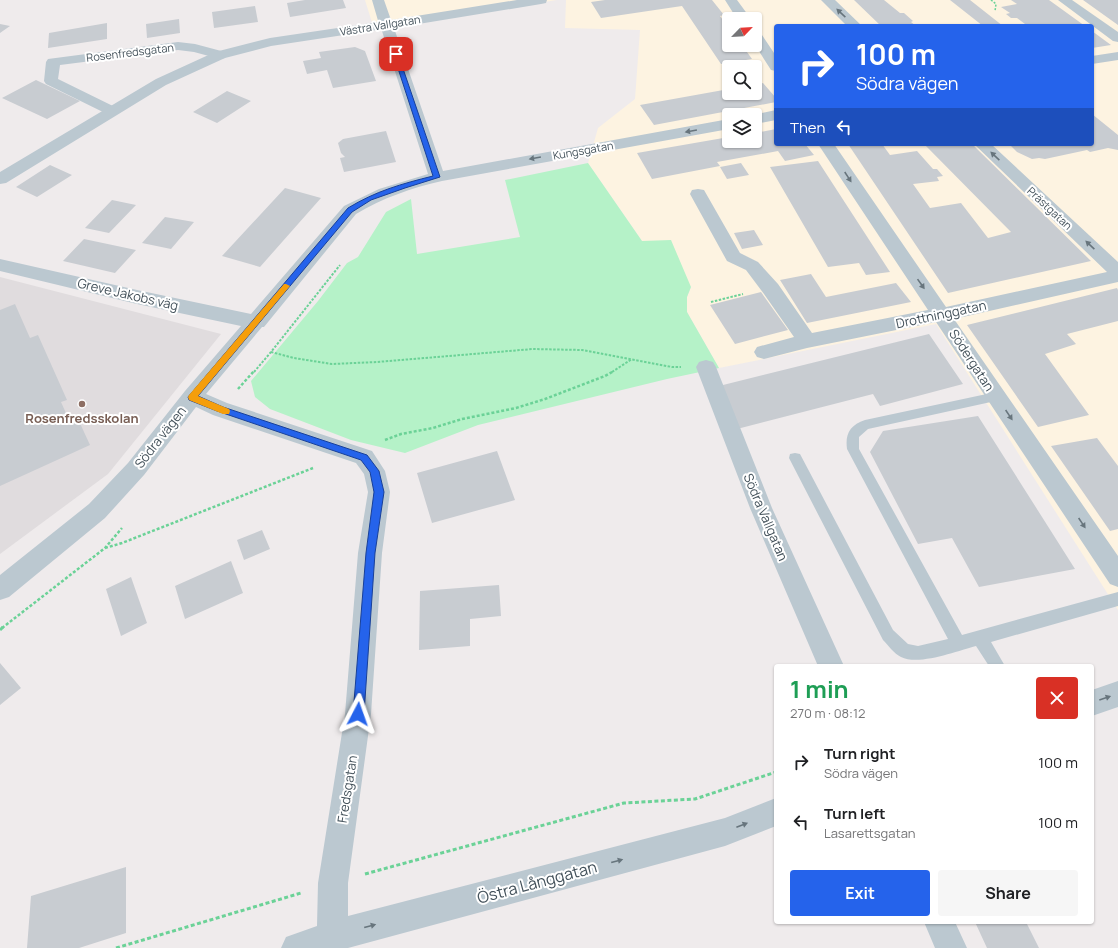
<!DOCTYPE html>
<meta charset="utf-8">
<style>
:root{--surface:#fff;--page:#f6f6f6;--text:#202124;--muted:#757577;--accent:#2563eb}
body{margin:0;font-family:Manrope,sans-serif;background:var(--page);color:var(--text);height:100vh;display:flex;flex-direction:column;font-size:15px;white-space:nowrap}
*{box-sizing:border-box;margin:0}
p{font-size:13px;color:var(--muted)}
.icon{flex:none;width:22px;height:22px;fill:none;stroke:currentColor;stroke-width:2;stroke-linecap:round;stroke-linejoin:round}
.map{position:relative;flex:1;overflow:hidden}
.side{position:absolute;left:774px;top:664px;width:320px;height:260px;display:flex;flex-direction:column;background:var(--surface);border-radius:4px;box-shadow:0 1px 3px #0004}
.side>*{flex:none}
.guide{position:absolute;left:774px;top:24px;width:320px;height:122px;border-radius:4px;box-shadow:0 1px 3px #0004;background:#2563eb;color:#fff;overflow:hidden}
.needle{width:26px;rotate:65deg}
.buttons{position:absolute;left:722px;top:12px;display:grid;gap:8px}
.buttons a{display:grid;place-items:center;width:40px;height:40px;border-radius:4px;background:var(--surface);box-shadow:0 1px 3px #0004;font-size:20px}
.pin{position:absolute;display:grid;place-items:center;width:34px;height:34px;color:#fff;margin:-17px;border-radius:8px;box-shadow:0 2px 6px #0006}
.me{position:absolute;width:44px;margin:-22px;rotate:4deg;stroke-linejoin:round;filter:drop-shadow(0 0 3px #0008)}
.turn{display:flex;align-items:center;gap:14px;height:84px;padding:0 16px;font-size:18px}
.turn .icon{width:52px;height:52px;stroke-width:2.5}
.turn b{display:block;font-size:28px;line-height:34px}
.then{display:flex;align-items:center;height:38px;padding:0 16px;background:#0003;gap:8px;font-size:15px}
.round{display:grid;place-items:center;flex:none;width:42px;height:42px;border-radius:4px;background:var(--page)}
.head{display:flex;align-items:center;justify-content:space-between;height:68px;padding:0 16px}
h1{font-size:24px;font-weight:700;line-height:30px;color:#1e9e55}
.primary-button{display:flex;gap:8px;margin-top:auto;padding:8px 16px}
.primary-button a{flex:1;height:46px;border-radius:4px;background:var(--accent);color:#fff;font-size:16px;font-weight:700;line-height:46px;text-align:center}
.primary-button a+a{background:var(--page);color:var(--text)}
ul{padding:0;list-style:none}
li{display:flex;align-items:center;gap:12px;height:60px;padding:0 16px}
li div{flex:1}
li b{display:block;font-size:15px}
li em{font-style:normal}
.map>svg:first-child{display:block}
.commercial{fill:#fdf3e1;fill-rule:evenodd}
.education{fill:#e0dcde}
.green{fill:#b5f2c8}
.building{fill:#c8ccd1}
.lines{fill:none;stroke-linecap:round;stroke-linejoin:round}
.path-far3{stroke:#6bd297;stroke-width:1.5;stroke-dasharray:2 1.5;stroke-linecap:butt}
.path-far2{stroke:#6bd297;stroke-width:2;stroke-dasharray:2.5 1.5;stroke-linecap:butt}
.path-far1{stroke:#6bd297;stroke-width:2.5;stroke-dasharray:3 2;stroke-linecap:butt}
.path{stroke:#6bd297;stroke-width:3;stroke-dasharray:4 2.5;stroke-linecap:butt}
.service{fill:#bbc8d0;fill-rule:evenodd}
.minor{fill:#bbc8d0;fill-rule:evenodd}
.tertiary{fill:#bbc8d0;fill-rule:evenodd}
.oneway{fill:#67757d}
.route{fill:#2563eb;stroke:#184099}
.slow{fill:#f59e0b}
.education-dot{fill:#8d6e63;stroke:#fff;stroke-width:1.5}
.labels{text-anchor:middle;dominant-baseline:central;stroke-width:4;stroke-linejoin:round;paint-order:stroke}
.far-street-label{font-size:11px;fill:#43515a;stroke:#fff}
.street-label{font-size:13px;fill:#43515a;stroke:#fff}
.education-label{font-size:13px;font-weight:bold;fill:#785e54;stroke:#fff}
.near-street-label{font-size:16px;fill:#43515a;stroke:#fff}
</style>
<div class="map">
<svg width="1118" height="948" viewBox="0 0 1118 948">
<rect width="100%" height="100%" fill="#efebec"/>
<path class="commercial" d="M365 0H557L374 29Z
M566 0H1118V610L936 324 719 368 687 312V297L691 287 642 241 588 163 598 128 635 99 640 30 565 28ZM729 19H755V45H729ZM776 26H1092V144H776ZM729 67H755V93H729ZM729 115H755V141H729Z"/>
<path class="education" d="M0 277 221 334 108 474 0 554Z"/>
<path class="green" d="M588 163 642 241 671 240 691 287 687 297V312L719 368 667 379 478 425 405 453 351 440 270 409 255 397 251 381 318 301 347 263 358 257 386 212 411 199 417 254 520 237 505 180Z"/>
<path class="building" d="M305 0H343L346 8 290 17 287 3Z
M605 0H712L724 15 720 16 729 28V45H742L752 59 721 64 682 6 601 18 591 2Z
M854 0H884L900 13H904L913 21 911 22 916 26H881Z
M950 0H970L1003 26H983Z
M1011 0H1049L1085 26H1018L1025 24 1017 18H1011L1006 14 1010 13 1001 7 1017 4Z
M1083 0H1118V25Z
M255 6 258 22 214 28 212 12Z
M179 19 180 33 147 38 146 24Z
M107 23V39L48 48 49 33Z
M0 24 10 26 0 33Z
M1092 31 1111 45 1092 48Z
M355 47 365 51 376 81 333 88 327 70 307 74 303 61 321 58 319 52Z
M36 80 80 101 47 119 2 98Z
M763 83 776 98V102L654 125 640 105 729 89V93H755V85Z
M227 91 251 101 217 123 193 112Z
M1092 114 1118 135V150L1108 148 1090 152 1087 150 1045 159 1039 158 1032 159 1017 152 1009 144H1092Z
M776 129V144H805L814 155 785 161 778 151 717 162 720 166 652 179 637 153 729 137V141H755V133Z
M386 131 396 162 344 172 340 158 345 157 341 153 338 143 343 139Z
M848 144H882L890 155 917 151 933 169H937L943 176 937 177 939 181 913 184 930 208 961 203 988 238 1011 232 924 144H972L1091 261 948 293Z
M818 161 890 272 866 275 859 263 828 267 770 167Z
M741 163 749 175 727 179 720 167Z
M50 165 72 175 37 197 16 187Z
M285 188 321 198 260 267 222 256Z
M112 200 136 205 109 233 85 228Z
M165 217 194 222 171 249 142 243Z
M754 230 763 245 742 249 734 233Z
M84 239 136 250 115 273 63 261Z
M811 274 826 297 896 283 911 302 807 323 780 280Z
M1117 288 1118 290V321L1067 334 1076 344 1045 354 1089 415 1038 427 967 325Z
M761 292 788 330 735 344 710 305Z
M15 304 30 338 38 335 67 400 61 402 70 422 78 419 90 445 0 486V310Z
M929 334 963 384 880 406 873 394 737 429 719 386Z
M978 416 1075 569 979 587 952 538 918 544 870 452 883 431Z
M1097 438 1118 466V529L1110 531 1051 446Z
M497 451 515 500 432 523 417 473Z
M262 530 270 549 244 560 237 540Z
M231 561 243 593 185 619 175 586Z
M131 577 147 623 121 636 106 589Z
M499 585 501 616 470 619V646L419 650 420 591Z
M0 663 21 688 0 705Z
M126 867V933L79 948H27L31 896Z
M975 922H1026L1039 948H987Z"/>
<g class="lines">
<path class="path-far3" d="M991 0 996 4 995 11"/>
<path class="path-far2" d="M711 302 743 294
M271 352 294 358 332 364 377 362 533 349 582 350 672 367H681
M254 372 271 352 340 265
M612 372 632 359"/>
<path class="path-far1" d="M238 389 254 371
M385 440 401 434 433 428 462 419 516 408 545 399 605 376 614 371
M105 548 122 543 313 468
M2 628 105 548 122 528"/>
<path class="path" d="M0 630 3 627
M365 874 624 803 695 799 776 772
M116 948 301 893"/>
<path class="service" d="M996 392 1000 394 1002 397 1000 400 868 429 859 437V449L962 635 1118 592V606L991 642 1005 666H989L976 646C957 651 919 666 901 657 894 654 888 645 883 640L789 458 790 454 795 453 800 454 893 630 908 644 918 646 948 639 847 449C845 434 850 425 865 420Z"/>
<path class="minor" d="M372 0H384L391 20 517 0H547L546 3 541 4 394 28 443 171 729 119V129L442 181C411 188 383 198 356 214L264 327H262L206 394 227 403 372 451 385 471 390 492 382 553 371 714 348 883V916L725 818 776 798V826L725 846 348 948H281L286 937 317 926 318 883 345 714 358 553 368 492 364 474 356 463 213 415 196 407 144 475 105 518 9 597 0 600V575L89 504 128 463 185 391 241 326 137 304 0 271V259L137 290 251 314 344 206 379 189 428 174 381 28 378 25 379 24Z
M725 0H737L751 19H737Z
M821 0H835L862 26H847Z
M1058 0H1072L1118 32V42L1113 41Z
M755 31 760 32 776 56V71L771 70 755 45Z
M178 42 195 44 225 52 227 55 225 58 220 59 194 52 178 50 60 65 58 79 117 108 120 111 117 114 112 116 107 114 46 84 44 81 46 62 48 59Z
M1118 52V60L1092 64V56Z
M776 110V120L755 124V115H753Z
M818 144H834L946 307 1107 272 974 144H991L1118 262V282L954 319 1118 556V587L1110 584 936 322 807 348 764 359 757 357 754 352 757 347 794 337 764 294 746 270 727 261 690 194 692 190 698 189 704 190 740 253 758 262 778 284 812 333 928 310Z
M706 360 713 362 716 367 772 508 844 666H818L750 508 696 367 699 362Z
M1118 681V707L1092 716V690Z
M924 922H955L967 948H935Z"/>
<path class="tertiary" d="M385 21 390 22 392 25 390 28 271 46 225 58 166 85 6 183 0 184V172L156 79 215 52 270 38Z"/>
</g>
<defs><path id="oneway-solid" d="M-6-.8H1V-3.2L6.5 0L1 3.2V.8H-6Z"/></defs>
<g class="oneway">
<use href="#oneway-solid" transform="translate(841 13) rotate(-137)"/>
<use href="#oneway-solid" transform="translate(691 131) rotate(170)"/>
<use href="#oneway-solid" transform="translate(995 156) rotate(-137)"/>
<use href="#oneway-solid" transform="translate(535 158) rotate(170)"/>
<use href="#oneway-solid" transform="translate(848 177) rotate(57)"/>
<use href="#oneway-solid" transform="translate(1090 245) rotate(-137)"/>
<use href="#oneway-solid" transform="translate(921 284) rotate(55)"/>
<use href="#oneway-solid" transform="translate(1009 415) rotate(56)"/>
<use href="#oneway-solid" transform="translate(1082 523) rotate(56)"/>
<use href="#oneway-solid" transform="translate(1105 698) rotate(-19)"/>
<use href="#oneway-solid" transform="translate(742 825) rotate(-21)"/>
<use href="#oneway-solid" transform="translate(617 861) rotate(-15)"/>
<use href="#oneway-solid" transform="translate(370 926) rotate(-15)"/>
</g>
<path class="route" d="M393 53 398 54 440 177 405 188 371 200 352 212 198 396 223 407 367 455 379 471 384 492 375 553 364 714 362 717 358 719 355 717 353 714 366 553 374 492 370 472 361 460 217 411 189 400 188 397 348 208C376 191 401 184 433 176Z"/>
<path class="slow" d="M284 284H286L290 286 198 396 229 409 230 411 229 414H223L189 400 188 397 189 395Z"/>
<circle class="education-dot" cx="82" cy="404" r="4"/>
<g class="labels">
<g class="far-street-label">
<text transform="translate(380 25) rotate(-9)">Västra Vallgatan</text>
<text transform="translate(130 52) rotate(-7)">Rosenfredsgatan</text>
<text transform="translate(583 150) rotate(-10)">Kungsgatan</text>
<text transform="translate(1050 208) rotate(43)">Prästgatan</text>
</g>
<g class="street-label">
<text transform="translate(128 294) rotate(13)">Greve Jakobs väg</text>
<text transform="translate(941 314) rotate(-12)">Drottninggatan</text>
<text transform="translate(972 360) rotate(57)">Södergatan</text>
<text transform="translate(160 437) rotate(-52)">Södra vägen</text>
<text transform="translate(766 517) rotate(67)">Södra Vallgatan</text>
<text transform="translate(347 789) rotate(-81)">Fredsgatan</text>
</g>
<g class="education-label">
<text x="82" y="418">Rosenfredsskolan</text>
</g>
<g class="near-street-label">
<text transform="translate(537 882) rotate(-15)">Östra Långgatan</text>
</g>
</g>
</svg>
<div class="buttons">
<a><svg class="needle" viewBox="-14 -14 28 28"><path d="M0-13l5 13h-10z" fill="#e53935"/><path d="M0 13l5-13h-10z" fill="#757577"/></svg></a>
<a><svg class="icon" aria-label="search" viewBox="0 0 24 24"><circle cx="10" cy="10" r="6"/><path d="M15 15l6 6"/></svg></a>
<a><svg class="icon" aria-label="layers" viewBox="0 0 24 24"><path d="M12 4l9 5-9 5-9-5zM3 14l9 5 9-5"/></svg></a>
</div>
<div class="pin" style="left:396px;top:54px;background:#d93025"><svg class="icon" aria-label="arrive" viewBox="0 0 24 24"><path d="M6 21V4h12l-3 4 3 4H6"/></svg></div>
<svg class="me" style="left:358px;top:714px" viewBox="-20 -20 40 40"><path d="M0-17L14 15 0 8-14 15z" fill="#2563eb" stroke="#fff" stroke-width="4"/></svg>
<div class="guide">
<div class="turn"><svg class="icon" aria-label="right" viewBox="0 0 24 24"><path d="M7 20v-9h11M14 6l5 5-5 5"/></svg><div><b>100 m</b>Södra vägen</div></div>
<div class="then">Then<svg class="icon" aria-label="left" viewBox="0 0 24 24"><path d="M17 20v-9H6M10 6l-5 5 5 5"/></svg></div>
</div>
<section class="side">
<div class="head"><div><h1>1 min</h1><p>270 m · 08:12</p></div><a class="round" style="background:#d93025;color:#fff"><svg class="icon" aria-label="close" viewBox="0 0 24 24"><path d="M6 6l12 12M18 6L6 18"/></svg></a></div>
<ul>
<li><svg class="icon" aria-label="right" viewBox="0 0 24 24"><path d="M7 20v-9h11M14 6l5 5-5 5"/></svg><div><b>Turn right</b><p>Södra vägen</p></div><em>100 m</em></li>
<li><svg class="icon" aria-label="left" viewBox="0 0 24 24"><path d="M17 20v-9H6M10 6l-5 5 5 5"/></svg><div><b>Turn left</b><p>Lasarettsgatan</p></div><em>100 m</em></li>
</ul>
<div class="primary-button"><a>Exit</a><a>Share</a></div>
</section>
</div>
